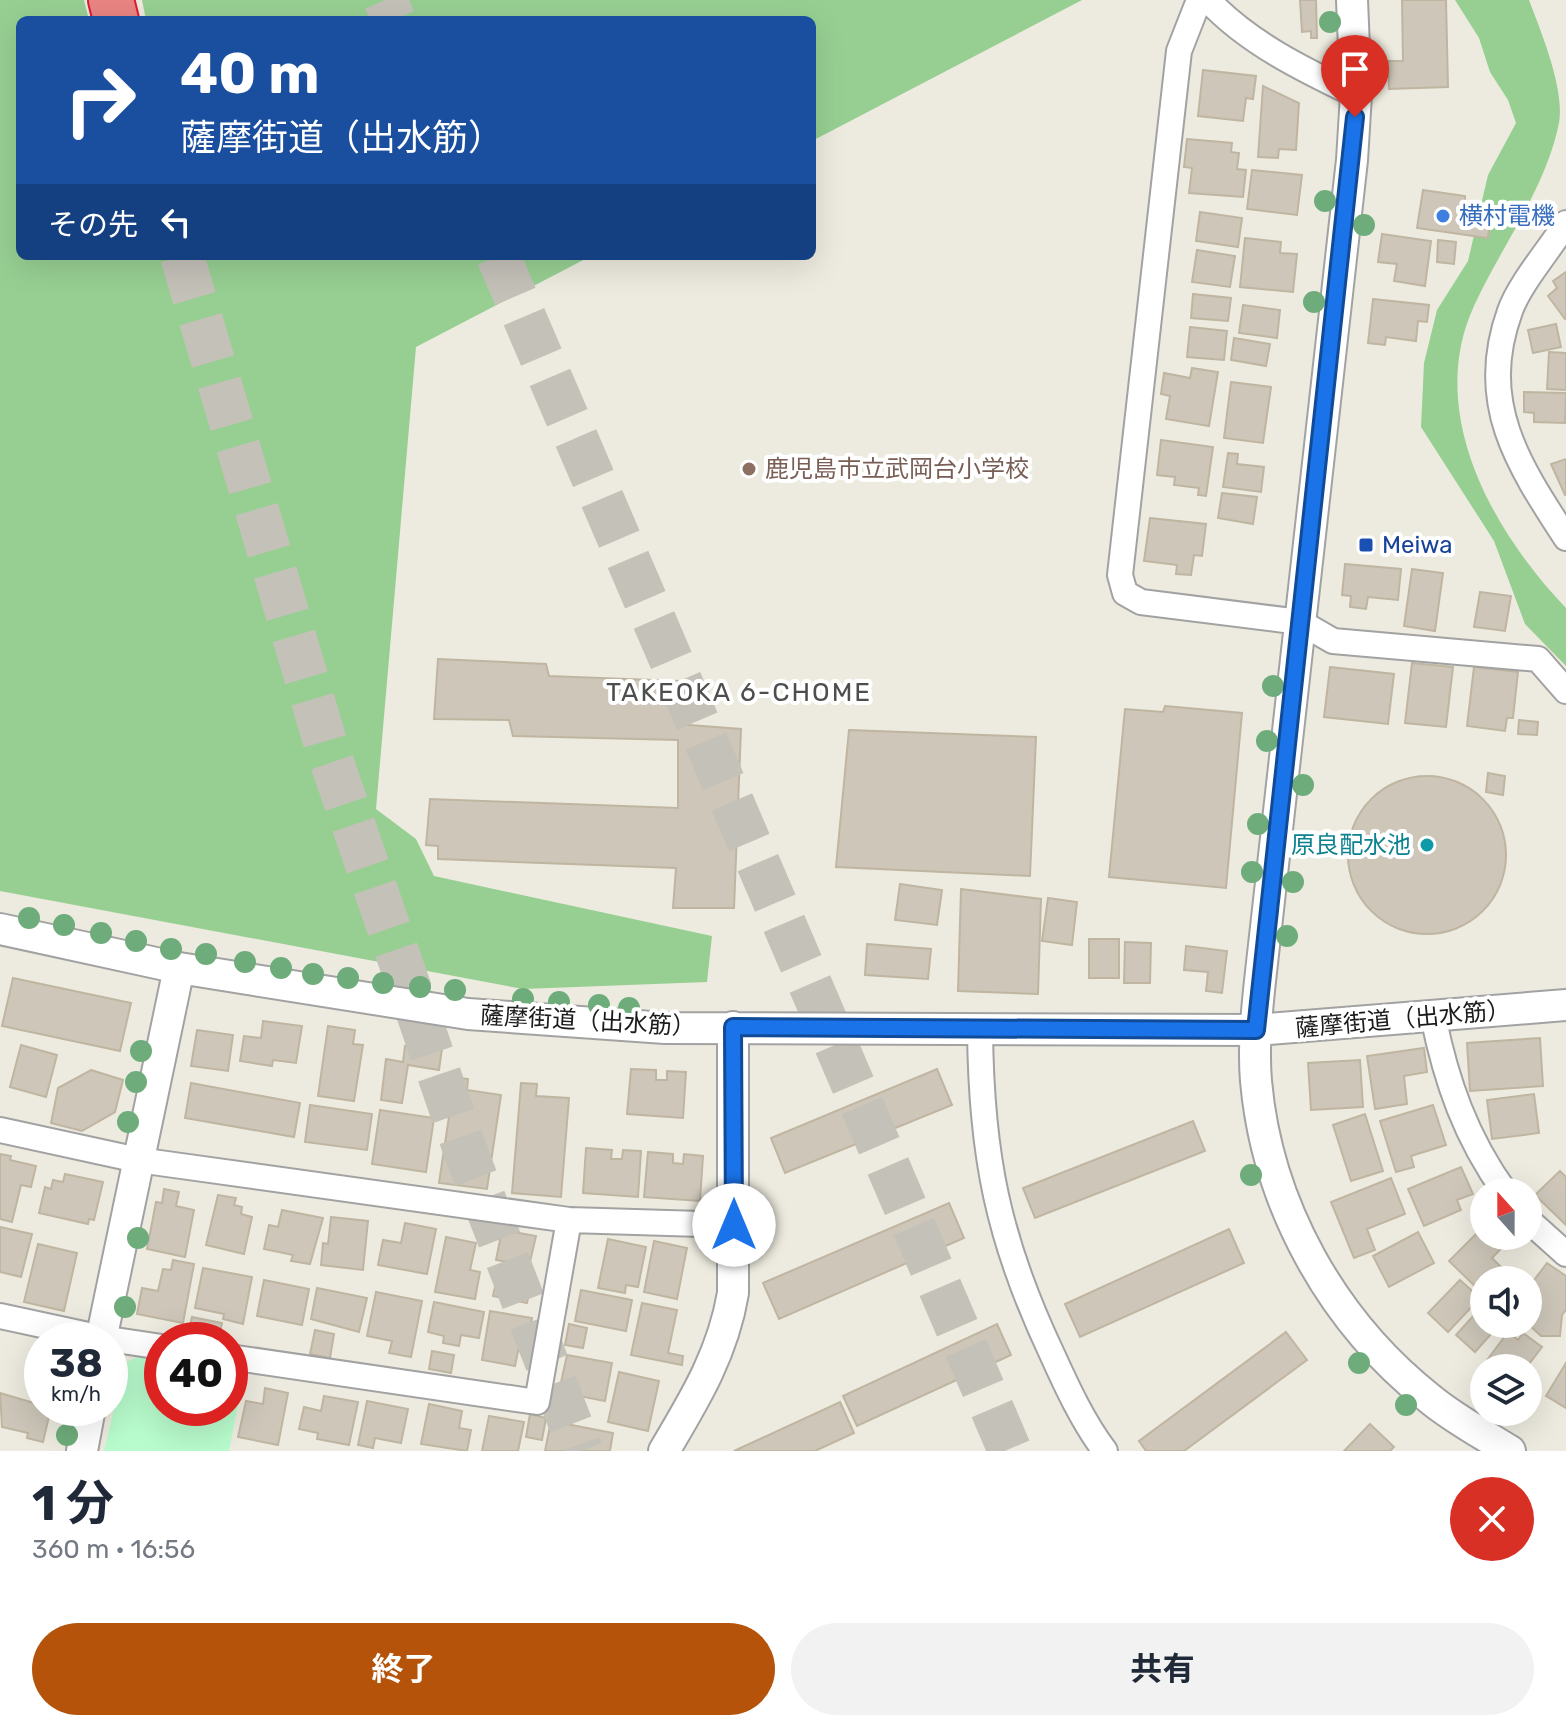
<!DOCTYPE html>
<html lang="ja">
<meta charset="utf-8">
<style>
:root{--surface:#fff;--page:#f2f2f3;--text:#1f2937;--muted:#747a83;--accent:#b45309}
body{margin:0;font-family:Rubik,"Noto Sans JP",sans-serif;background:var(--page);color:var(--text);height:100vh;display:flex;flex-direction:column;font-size:30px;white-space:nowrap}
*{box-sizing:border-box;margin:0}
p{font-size:26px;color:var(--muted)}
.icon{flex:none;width:44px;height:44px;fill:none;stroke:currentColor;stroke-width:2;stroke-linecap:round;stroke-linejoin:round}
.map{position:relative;height:1451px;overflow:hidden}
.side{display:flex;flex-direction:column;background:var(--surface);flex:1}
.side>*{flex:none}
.banner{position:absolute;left:16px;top:16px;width:800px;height:244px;border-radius:12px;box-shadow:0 8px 32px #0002;background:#1a4fa0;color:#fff;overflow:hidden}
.needle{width:52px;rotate:339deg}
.buttons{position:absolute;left:1470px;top:1178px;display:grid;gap:16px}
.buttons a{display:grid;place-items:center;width:72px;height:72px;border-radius:50%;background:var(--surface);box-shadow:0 8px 32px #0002;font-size:40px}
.speed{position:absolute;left:24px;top:1322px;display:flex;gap:16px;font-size:40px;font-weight:700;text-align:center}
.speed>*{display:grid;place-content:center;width:104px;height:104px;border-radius:50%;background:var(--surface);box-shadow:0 8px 32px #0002;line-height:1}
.speed small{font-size:20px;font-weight:400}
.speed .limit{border:12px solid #d22;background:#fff;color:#111}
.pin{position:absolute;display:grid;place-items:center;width:68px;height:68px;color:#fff;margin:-82px -34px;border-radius:50% 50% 50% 0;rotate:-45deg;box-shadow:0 0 8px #0007}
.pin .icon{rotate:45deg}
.me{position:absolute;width:88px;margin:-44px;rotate:0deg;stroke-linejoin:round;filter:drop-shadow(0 0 6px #0008)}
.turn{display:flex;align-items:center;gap:28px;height:168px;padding:0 32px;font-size:36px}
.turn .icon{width:104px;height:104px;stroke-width:2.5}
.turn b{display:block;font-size:56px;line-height:68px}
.then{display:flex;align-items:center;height:76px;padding:0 32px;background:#0003;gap:16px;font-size:30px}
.round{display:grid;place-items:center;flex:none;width:84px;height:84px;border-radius:42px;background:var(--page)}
.headline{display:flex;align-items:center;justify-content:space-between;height:136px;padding:0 32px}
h1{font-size:48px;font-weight:700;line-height:60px}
.action{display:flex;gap:16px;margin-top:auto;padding:16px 32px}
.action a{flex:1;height:92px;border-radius:48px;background:var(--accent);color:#fff;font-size:32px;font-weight:700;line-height:92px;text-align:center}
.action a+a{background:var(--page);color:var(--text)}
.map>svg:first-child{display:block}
.forest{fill:#97cf92}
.park{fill:#b8fbcc}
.building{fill:#cdc6b9;stroke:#bfb5a1;stroke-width:2}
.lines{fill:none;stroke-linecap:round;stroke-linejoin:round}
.motorway-tunnel{stroke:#c3c1b8;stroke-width:44;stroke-dasharray:44 22;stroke-linecap:butt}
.minor-casing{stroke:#a2a2a2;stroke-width:28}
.tertiary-casing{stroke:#a2a2a2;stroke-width:34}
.motorway-casing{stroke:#dc1b34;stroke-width:48}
.minor{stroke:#fff;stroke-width:24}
.tertiary{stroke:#fff;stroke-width:30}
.motorway{stroke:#e98582;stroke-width:44}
.tree{fill:#6ead7b}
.route-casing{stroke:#114b97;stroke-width:20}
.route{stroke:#1a73e8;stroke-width:14}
.shop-dot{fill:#3f7fe0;stroke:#fff;stroke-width:3}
.education-dot{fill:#8d6e63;stroke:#fff;stroke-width:3}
.transit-dot{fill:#1a4fb4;stroke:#fff;stroke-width:3}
.culture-dot{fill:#0f9aa8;stroke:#fff;stroke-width:3}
.labels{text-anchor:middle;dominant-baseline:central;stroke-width:8;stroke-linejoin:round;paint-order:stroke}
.shop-label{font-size:24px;fill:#366cbe;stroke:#fff;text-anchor:start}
.education-label{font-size:24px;fill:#785e54;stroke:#fff;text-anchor:start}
.transit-label{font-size:24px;fill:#164399;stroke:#fff;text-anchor:start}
.culture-label{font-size:24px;fill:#0d838f;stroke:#fff;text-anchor:end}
.street-label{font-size:24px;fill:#1b1b1b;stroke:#fff}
.neighbourhood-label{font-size:26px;letter-spacing:2px;fill:#4e4e4e;stroke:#fff}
</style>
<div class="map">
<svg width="1566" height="1451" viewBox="0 0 1566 1451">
<rect width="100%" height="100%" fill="#edebdf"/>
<path class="forest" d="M0 0H84L89 20H20V256H591L416 347 376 809 416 839 434 876 712 936 707 982 523 989 0 891Z
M142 0H1082L812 141V20H146Z
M1455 0H1529C1541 32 1565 89 1559 123 1546 188 1501 247 1474 306 1425 412 1493 532 1566 608V666L1525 624 1494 541 1421 427 1424 363 1437 310 1468 261 1488 175 1516 123 1508 100 1490 72 1479 38Z"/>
<path class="park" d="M137 1357 162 1361V1408H230V1372L244 1374 229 1451H104L125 1363Z"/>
<path class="building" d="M1300 0H1316L1317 38H1311V31L1302 32Z
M1402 0H1446L1448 87 1389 89 1388 61H1403Z
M1203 70 1256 76 1253 99 1246 98 1243 121 1198 116Z
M1263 86 1299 103 1296 150 1279 149 1278 158 1258 157Z
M1187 139 1232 143 1231 152 1239 153 1237 169 1246 170 1243 197 1189 193 1192 168 1184 167Z
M1252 170 1302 175 1297 215 1247 209Z
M1423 190 1465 196V203L1492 207 1488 238 1417 228Z
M1200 212 1242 218 1238 247 1196 241Z
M1382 234 1431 241 1425 286 1394 281 1397 264 1378 262Z
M1245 238 1281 242 1280 253 1297 254 1293 292 1240 287Z
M1438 240 1456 242 1454 264 1437 262Z
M1197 250 1235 256 1230 287 1192 282Z
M1566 272V318L1565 319 1548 296 1557 288 1553 281Z
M1193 294 1231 298 1228 321 1191 318Z
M1373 299 1429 305 1427 322 1418 321 1416 341 1386 337 1385 345 1368 343Z
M1243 305 1280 310 1277 338 1239 333Z
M1556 324 1561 347 1533 353 1528 330Z
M1190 327 1227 331 1224 360 1187 357Z
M1234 338 1270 344 1266 366 1231 360Z
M1549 352 1566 353V390L1547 389Z
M1192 368 1218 372 1209 426 1166 419 1170 396 1161 394 1164 373 1190 378Z
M1231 382 1271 387 1263 443 1224 438Z
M1524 392 1566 393 1565 423 1534 422V413L1524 412Z
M1161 440 1213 447 1206 496 1198 495 1199 488 1174 485 1175 477 1157 475Z
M1228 453 1238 454 1237 464 1264 467 1261 492 1223 487Z
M1566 459V495H1565L1551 464Z
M1222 493 1257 497 1253 524 1218 518Z
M1150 518 1206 524 1202 556 1194 555 1191 575 1176 574 1177 565 1144 561Z
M1345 564 1401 569 1398 600 1368 597 1366 609 1350 607 1351 596 1342 595Z
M1412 569 1443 573 1435 631 1404 626Z
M1480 592 1511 596 1505 631 1474 627Z
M438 659 546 664 549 676 678 681 677 724 741 729 734 908H673L676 868 438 859V846L426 845 430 799 678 808V740L513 736 509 720 434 719Z
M1412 663 1453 667 1446 727 1405 723Z
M1330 667 1394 674 1388 724 1324 717Z
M1474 667 1518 672 1513 718H1507L1505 731 1467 726Z
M1165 706 1242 713 1226 888 1109 877 1125 709 1163 712Z
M1519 720 1538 722 1537 735 1518 734Z
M849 730 1036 737 1030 876 836 867Z
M1488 773 1505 776 1503 795 1486 792Z
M1348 855a79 79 0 1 1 158 0a79 79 0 1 1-158 0Z
M900 884 942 890 937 925 895 920Z
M961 889 1041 899 1038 994 958 991Z
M1048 898 1077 902 1072 945 1042 941Z
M1089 939H1119V978H1089Z
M1125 942 1151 943 1150 983H1124Z
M867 944 931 949 928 979 865 975Z
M1186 946 1227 951 1222 993 1206 991 1208 972 1184 970Z
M13 978 131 1003 120 1051 2 1026Z
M263 1021 302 1026 296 1063 273 1060 272 1066 240 1061 244 1036 261 1038Z
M328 1026 355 1030 353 1044 363 1045 354 1101 318 1096Z
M197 1030 233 1035 228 1071 191 1066Z
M412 1037 443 1041 439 1070 408 1065 402 1103 381 1100 386 1059 403 1062 405 1046 411 1047Z
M1540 1038 1543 1086 1470 1091 1467 1043Z
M21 1045 57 1055 46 1097 10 1087Z
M1424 1048 1427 1072 1404 1076 1407 1104 1375 1109 1367 1056Z
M1360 1060 1363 1107 1311 1110 1308 1063Z
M631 1069 656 1070V1080H667V1071L686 1072 683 1118 627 1114Z
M937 1069 952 1105 785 1173 771 1138Z
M91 1070 123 1080 115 1112 82 1131 51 1123 58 1088Z
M455 1077 468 1079 467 1090 501 1095 487 1189 439 1183Z
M191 1083 300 1103 294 1137 185 1118Z
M521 1083 537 1084 536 1096 569 1098 561 1197 512 1193Z
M1534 1094 1539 1133 1492 1139 1487 1100Z
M310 1105 372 1114 367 1150 305 1142Z
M1433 1105 1446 1145 1411 1156 1414 1167 1396 1172 1380 1121Z
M380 1110 434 1118 426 1172 372 1164Z
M1365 1114 1383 1171 1351 1181 1333 1125Z
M1193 1121 1205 1151 1035 1218 1023 1188Z
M586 1148 612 1150 611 1159H622L623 1150 641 1151 638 1197 583 1193Z
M648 1152 673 1154V1163L683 1164 684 1154 703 1156 700 1201 644 1197Z
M0 1154 11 1156 10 1160 36 1166 31 1187 21 1185 12 1222 0 1219Z
M1461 1167 1473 1194 1457 1200 1461 1210 1424 1226 1408 1189Z
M1560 1171 1566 1177V1225L1535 1195Z
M65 1174 103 1182 94 1220 89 1219 88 1224 39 1213 45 1187 51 1189 53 1180 63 1182Z
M1391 1178 1405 1214 1367 1229 1375 1250 1354 1258 1331 1202Z
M164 1189 179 1192 176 1206 194 1210 185 1257 147 1249 156 1202 162 1203Z
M218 1195 236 1198 234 1205 242 1207 241 1214 252 1217 244 1254 206 1245Z
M949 1203 964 1238 779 1319 763 1283Z
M282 1210 323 1218 310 1264 291 1261 293 1255 264 1249 269 1225 278 1227Z
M331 1217 368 1221 363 1270 321 1265 323 1243 328 1244Z
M405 1223 436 1229 427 1274 378 1265 383 1240 401 1243Z
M1484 1226V1236H1513L1492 1258 1505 1271 1496 1280H1484L1483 1294 1449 1261Z
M0 1227 32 1234 21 1277 0 1272Z
M1229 1229 1244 1263 1080 1337 1065 1304Z
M502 1230 536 1236 529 1266 496 1260Z
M1418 1232 1434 1263 1389 1287 1373 1256Z
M446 1237 476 1243 470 1270 480 1272 475 1299 435 1292Z
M608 1239 646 1247 638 1287 626 1285 625 1293 598 1288Z
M654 1241 687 1248 677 1299 644 1292Z
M38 1244 77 1253 64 1311 24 1302Z
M173 1260 194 1264 183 1323 137 1314 142 1288 158 1291 163 1269 171 1270Z
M1547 1263 1566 1276V1310L1562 1315 1560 1336H1541L1528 1324V1288Z
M203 1268 252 1277 243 1324 223 1319 224 1314 195 1308Z
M498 1273 532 1279 527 1303 493 1296Z
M264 1280 309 1289 302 1325 257 1316Z
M1460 1280 1480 1298 1448 1332 1428 1313Z
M317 1288 367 1298 359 1332 311 1319Z
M581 1290 632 1300 626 1331 575 1321Z
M376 1292 422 1301 411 1357 389 1353 392 1341 367 1336Z
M434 1302 484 1312 479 1338 461 1335 459 1346 443 1343 444 1336 428 1332Z
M642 1303 677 1310 668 1353 683 1356 682 1365 631 1355Z
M1484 1304V1324H1500L1475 1352 1456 1335Z
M490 1311 532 1318 527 1347 519 1346 515 1366 482 1360Z
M192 1317 222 1323 218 1340 188 1335Z
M569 1324 587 1328 583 1348 565 1345Z
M997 1324 1011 1355 857 1426 843 1396Z
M315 1330 334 1334 330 1358 310 1354Z
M1286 1332 1307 1360 1184 1451H1146L1139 1441Z
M1508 1332 1518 1340 1523 1333 1542 1347 1526 1368H1484V1375L1479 1371Z
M432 1351 454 1355 451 1373 429 1369Z
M567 1355 612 1363 605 1401 579 1396 580 1391 560 1387Z
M1566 1363V1408L1546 1396Z
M619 1372 659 1381 648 1431 608 1422Z
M265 1388 288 1393 278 1445 238 1437 246 1401 263 1404Z
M0 1393 51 1408 43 1442 27 1438 28 1433 2 1427Z
M555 1393 576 1398 573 1415 551 1410Z
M324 1396 358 1402 349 1445 317 1439 318 1433 299 1429 304 1407 321 1411Z
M367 1401 408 1409 401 1443 375 1438 373 1448 358 1445Z
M840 1402 854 1433 815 1451H734Z
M429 1404 462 1411 459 1428 471 1430 467 1451 421 1444Z
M530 1414 546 1418 542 1440 526 1437Z
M489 1416 524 1422 518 1451H482Z
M551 1421 613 1433 610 1451H545Z
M1370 1424 1394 1447 1390 1451H1344Z"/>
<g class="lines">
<path class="motorway-tunnel" d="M385 0 394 20
M182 256 326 745 465 1150 581 1451
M498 256 1010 1451"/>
<defs>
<path id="minor" d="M1199 0 1179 51 1120 575 1125 593 1141 602 1300 622 1333 641 1538 659 1566 691
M1208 0C1248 43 1304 70 1356 95
M1566 223C1550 249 1520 283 1510 311 1477 402 1517 463 1566 538
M1433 1016C1446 1081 1466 1138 1505 1192
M980 1029C981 1155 998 1240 1052 1354 1067 1387 1083 1422 1105 1451
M0 1130 138 1160 569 1220 734 1225
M1528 1220 1566 1254
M0 1316 102 1338 162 1347
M230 1357 537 1402 569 1220"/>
<path id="tertiary" d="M1352 0 1356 95 1352 160 1261 972C1257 1008 1253 1045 1256 1081 1267 1205 1332 1321 1429 1398 1454 1419 1483 1434 1510 1451
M0 929 179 968 468 1014 665 1028 1256 1030 1566 1005
M101 1340 179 968
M82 1451 90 1408
M664 1451C695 1399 723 1353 733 1293V1027"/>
<path id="motorway" d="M111 0 116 20"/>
</defs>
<use href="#minor" class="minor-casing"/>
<use href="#tertiary" class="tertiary-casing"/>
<use href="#motorway" class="motorway-casing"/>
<use href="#minor" class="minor"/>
<use href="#tertiary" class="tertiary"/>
<use href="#motorway" class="motorway"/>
</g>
<g class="tree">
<circle cx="1330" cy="22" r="11"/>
<circle cx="1325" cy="201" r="11"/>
<circle cx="1364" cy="225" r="11"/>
<circle cx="1314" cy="302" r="11"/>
<circle cx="1273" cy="686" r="11"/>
<circle cx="1267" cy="741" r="11"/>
<circle cx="1303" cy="785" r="11"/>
<circle cx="1258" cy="824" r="11"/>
<circle cx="1252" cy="872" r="11"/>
<circle cx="1293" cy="882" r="11"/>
<circle cx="29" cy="918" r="11"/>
<circle cx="64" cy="925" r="11"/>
<circle cx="101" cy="933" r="11"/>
<circle cx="1287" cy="936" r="11"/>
<circle cx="136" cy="941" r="11"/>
<circle cx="171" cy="949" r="11"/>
<circle cx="206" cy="954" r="11"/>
<circle cx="245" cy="962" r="11"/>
<circle cx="281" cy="968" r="11"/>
<circle cx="313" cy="974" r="11"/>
<circle cx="348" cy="978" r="11"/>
<circle cx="383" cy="983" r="11"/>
<circle cx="420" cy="987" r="11"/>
<circle cx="455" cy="990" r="11"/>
<circle cx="523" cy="999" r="11"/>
<circle cx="559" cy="1002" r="11"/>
<circle cx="599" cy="1005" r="11"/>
<circle cx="629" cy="1008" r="11"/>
<circle cx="141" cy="1051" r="11"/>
<circle cx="136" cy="1082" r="11"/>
<circle cx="128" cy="1122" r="11"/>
<circle cx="1251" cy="1175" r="11"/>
<circle cx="138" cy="1238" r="11"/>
<circle cx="125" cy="1307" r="11"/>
<circle cx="1359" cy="1363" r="11"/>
<circle cx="1406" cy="1405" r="11"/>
<circle cx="67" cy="1435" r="11"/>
</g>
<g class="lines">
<defs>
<path id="route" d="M734 1225 733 1027 1256 1030 1355 117"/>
</defs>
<use href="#route" class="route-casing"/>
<use href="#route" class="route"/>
</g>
<circle class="shop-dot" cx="1443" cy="216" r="8"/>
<circle class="education-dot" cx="749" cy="469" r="8"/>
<rect class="transit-dot" x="1358" y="537" width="16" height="16" rx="4"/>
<circle class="culture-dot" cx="1427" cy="845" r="8"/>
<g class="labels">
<g class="shop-label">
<text x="1459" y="216">横村電機</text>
</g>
<g class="education-label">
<text x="765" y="469">鹿児島市立武岡台小学校</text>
</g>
<g class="transit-label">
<text x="1382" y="545">Meiwa</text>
</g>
<g class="culture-label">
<text x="1411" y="845">原良配水池</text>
</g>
<g class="street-label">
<text transform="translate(1403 1019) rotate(-5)">薩摩街道（出水筋）</text>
<text transform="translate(588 1021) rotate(3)">薩摩街道（出水筋）</text>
</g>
<g class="neighbourhood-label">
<text x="739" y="692">TAKEOKA 6-CHOME</text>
</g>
</g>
</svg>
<div class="buttons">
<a><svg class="needle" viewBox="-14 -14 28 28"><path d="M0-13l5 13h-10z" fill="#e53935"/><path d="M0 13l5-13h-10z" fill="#747a83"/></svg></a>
<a><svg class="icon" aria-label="sound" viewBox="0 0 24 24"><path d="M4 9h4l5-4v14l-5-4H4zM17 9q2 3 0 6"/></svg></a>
<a><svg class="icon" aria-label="layers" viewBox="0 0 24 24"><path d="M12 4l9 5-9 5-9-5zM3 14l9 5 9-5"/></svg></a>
</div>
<div class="speed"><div>38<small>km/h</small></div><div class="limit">40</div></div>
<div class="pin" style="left:1355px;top:117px;background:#d93025"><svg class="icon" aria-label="arrive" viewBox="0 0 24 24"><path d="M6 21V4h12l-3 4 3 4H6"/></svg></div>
<svg class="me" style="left:734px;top:1225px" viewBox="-20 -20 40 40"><circle r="19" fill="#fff"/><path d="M0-13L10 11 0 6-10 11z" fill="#1a73e8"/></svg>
<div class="banner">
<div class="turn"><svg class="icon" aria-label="right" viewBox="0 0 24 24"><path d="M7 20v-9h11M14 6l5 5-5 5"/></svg><div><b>40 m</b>薩摩街道（出水筋）</div></div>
<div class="then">その先<svg class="icon" aria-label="left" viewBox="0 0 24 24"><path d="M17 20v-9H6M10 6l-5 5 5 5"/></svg></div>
</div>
</div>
<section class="side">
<div class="headline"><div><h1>1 分</h1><p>360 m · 16:56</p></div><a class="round" style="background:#d93025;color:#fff"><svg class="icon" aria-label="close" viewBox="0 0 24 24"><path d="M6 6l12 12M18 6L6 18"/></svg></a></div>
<div class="action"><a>終了</a><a>共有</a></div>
</section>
